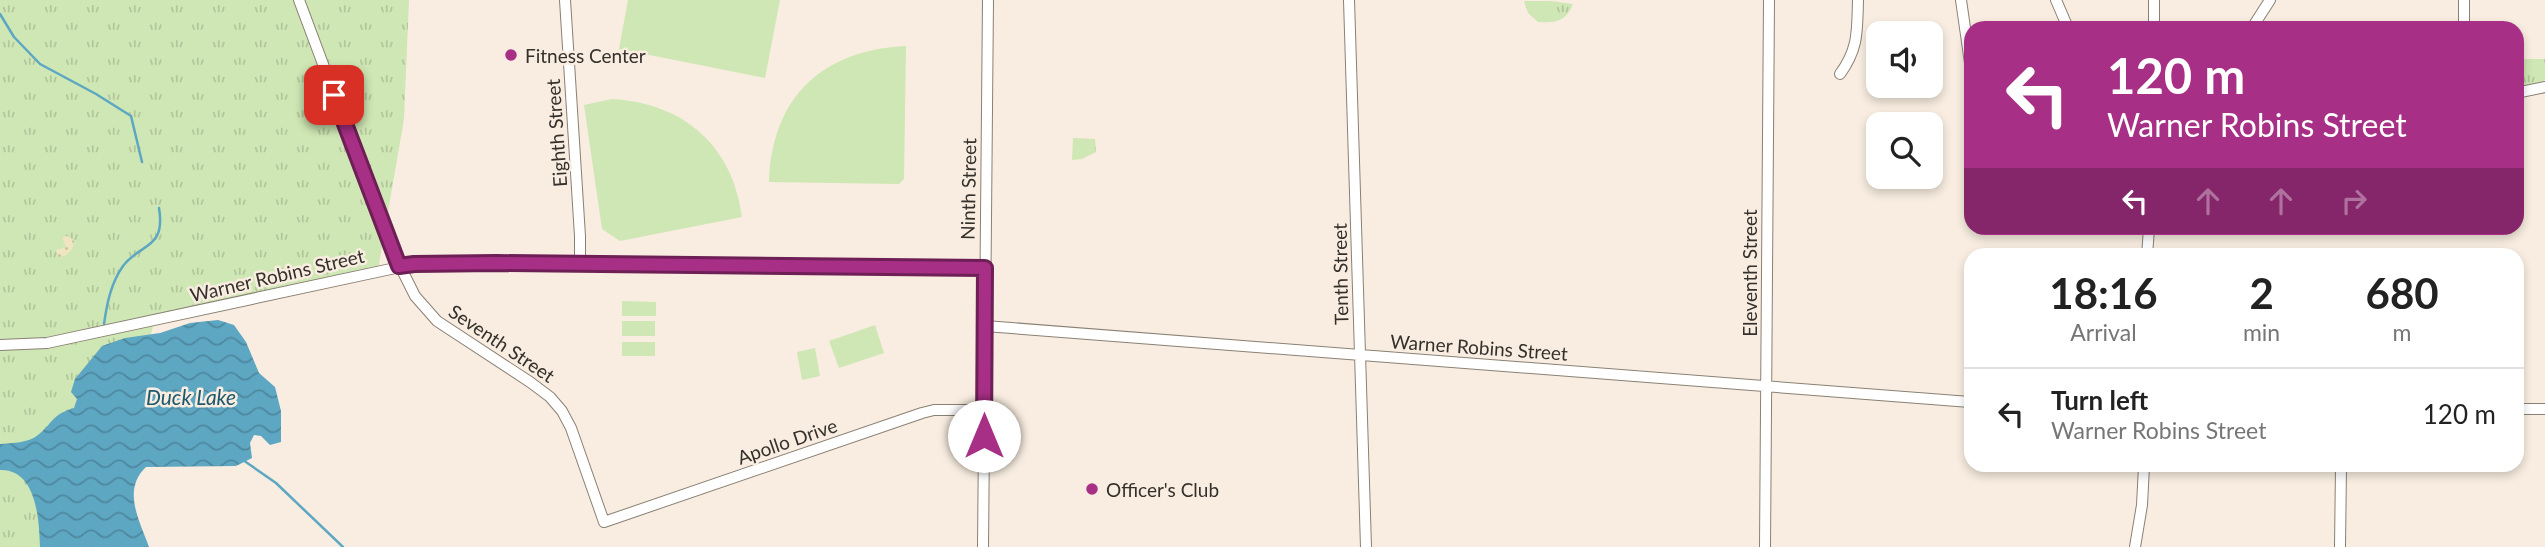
<!DOCTYPE html>
<style>
:root{--surface:#fff;--page:#f2f2f2;--text:#222;--muted:#767676;--line:#e0e0e0}
body{margin:0;font-family:Lato,sans-serif;background:var(--page);color:var(--text);height:100vh;display:flex;flex-direction:column;font-size:26px;white-space:nowrap}
*{box-sizing:border-box;margin:0}
p{font-size:23px;color:var(--muted)}
.icon{flex:none;width:38px;height:38px;fill:none;stroke:currentColor;stroke-width:2;stroke-linecap:round;stroke-linejoin:round}
.map{position:relative;flex:1;overflow:hidden}
.side{position:absolute;left:1964px;top:248px;width:560px;height:224px;display:flex;flex-direction:column;background:var(--surface);border-radius:21px;box-shadow:0 4px 10px #0003}
.side>*{flex:none}
.top-card{position:absolute;left:1964px;top:21px;width:560px;height:214px;border-radius:21px;box-shadow:0 4px 10px #0003;background:#a72f85;color:#fff;overflow:hidden}
.tools{position:absolute;left:1866px;top:21px;display:grid;gap:14px}
.tools a{display:grid;place-items:center;width:77px;height:77px;border-radius:14px;background:var(--surface);box-shadow:0 4px 10px #0003;font-size:35px}
.pin{position:absolute;display:grid;place-items:center;width:60px;height:60px;color:#fff;margin:-30px;border-radius:14px;box-shadow:0 4px 10px #0006}
.me{position:absolute;width:77px;margin:-38px;rotate:0deg;stroke-linejoin:round;filter:drop-shadow(0 0 5px #0008)}
.turn{display:flex;align-items:center;gap:24px;height:147px;padding:0 28px;font-size:32px}
.turn .icon{width:91px;height:91px;stroke-width:2.5}
.turn b{display:block;font-size:49px;line-height:60px}
.lanes{display:flex;align-items:center;height:66px;padding:0 28px;background:#0003;justify-content:center;gap:35px;direction:ltr}
.lanes .off{opacity:.35}
.eta{display:flex;justify-content:space-evenly;align-items:center;height:119px;text-align:center}
.eta b{font-size:42px;font-weight:700;line-height:49px}
ul{padding:0;list-style:none}
li{display:flex;align-items:center;gap:21px;height:91px;padding:0 28px;border-top:2px solid var(--line)}
li div{flex:1}
li b{display:block;font-size:26px}
li em{font-style:normal}
.map>svg:first-child{display:block}
.grass{fill:url(#grass-tufts)}
.sand{fill:url(#sand-dots)}
.garden{fill:#cfe7b4}
.water{fill:url(#water-waves)}
.lines{fill:none;stroke-linecap:round;stroke-linejoin:round}
.stream{stroke:#5da7c3;stroke-width:2.5}
.minor-casing{stroke:#8a8074;stroke-width:12}
.minor{stroke:#fff;stroke-width:10}
.route-casing{stroke:#6d1f56;stroke-width:18}
.route{stroke:#a72f85;stroke-width:12}
.poi-dot{fill:#a72f85;stroke:#f8ede0;stroke-width:2.5}
.labels{text-anchor:middle;dominant-baseline:central;stroke-width:5;stroke-linejoin:round;paint-order:stroke}
.poi-label{font-size:19px;fill:#34302b;stroke:#f8ede0;text-anchor:start}
.street-label{font-size:19px;fill:#34302b;stroke:#f8ede0}
.water-label{font-size:21px;font-style:italic;fill:#1d586d;stroke:#f8ede0}
</style>
<div class="map">
<svg width="2545" height="547" viewBox="0 0 2545 547">
<defs>
<pattern id="grass-tufts" width="24" height="20" patternUnits="userSpaceOnUse" patternTransform="scale(1.75)"><rect width="24" height="20" fill="#cfe7b4"/><path d="M3 7l-1-3M5 7V3M7 7l1-3M15 17l-1-3M17 17v-4M19 17l1-3" fill="none" stroke="#b2c69b"/></pattern>
<pattern id="sand-dots" width="8" height="8" patternUnits="userSpaceOnUse" patternTransform="scale(1.75)"><rect width="8" height="8" fill="#efe5c0"/><path d="M2 2h.1M6 6h.1" fill="none" stroke="#cec5a5" stroke-width="1.8" stroke-linecap="round"/></pattern>
<pattern id="water-waves" width="16" height="10" patternUnits="userSpaceOnUse" patternTransform="scale(1.75)"><rect width="16" height="10" fill="#5da7c3"/><path d="M0 5q4-4 8 0t8 0" fill="none" stroke="#4e889f"/></pattern>
</defs>
<rect width="100%" height="100%" fill="#f8ede0"/>
<path class="grass" d="M0 0H409L404 119 378 270 153 326 102 547H0Z
M1524 1H1551L1573 4C1566 22 1555 23 1538 22L1528 13Z
M2516 59H2545V80L2531 89 2517 91Z
M1073 138 1095 139 1096 152 1082 159 1072 160Z"/>
<path class="sand" d="M67 236 74 240C74 250 67 257 58 257L56 250 66 247 62 238Z"/>
<path class="garden" d="M628 0H780L765 78 619 49Z
M906 46 904 179 899 184 769 182C772 97 822 50 906 46Z
M612 99C684 103 733 146 742 217L620 241 602 229 584 105Z
M622 301 656 302V316H622Z
M622 321H655V336H622Z
M875 325 884 353 839 368 829 341Z
M622 342H655V356H622Z
M815 348 820 376 802 380 797 352Z"/>
<path class="water" d="M218 320 234 325 246 342 259 373 275 387 281 411V442L270 445 261 436 254 435 250 443 252 458 236 466 146 467C122 490 139 519 149 547H40C39 520 37 469 0 470V444C13 443 28 443 38 435 54 422 51 415 74 408L77 399 71 392 75 379 102 346 125 338 160 333 190 323Z"/>
<g class="lines">
<path class="stream" d="M0 14 14 37 40 64 96 94 131 116 142 162
M104 324C107 303 111 283 123 266 140 243 166 250 159 208
M243 460 276 483 343 547"/>
<defs>
<path id="minor" d="M299 0 394 254 415 296 437 321 530 382 550 397 562 411 571 428 604 522 922 413 934 410H984
M565 0 580 236V264
M1349 0 1366 547
M1961 0 1970 63
M2056 0 2068 28
M2154 0V28
M2464 0V28
M2252 28 2270 0
M1840 74C1859 48 1857 30 1858 0
M2516 93 2545 87
M2147 256 2149 228
M985 326 1970 402
M0 345 47 343 414 264 985 268
M2516 409H2545
M983 547 988 0
M1765 547 1769 0
M2135 547 2142 505 2144 466
M2340 547 2341 466"/>
</defs>
<use href="#minor" class="minor-casing"/>
<use href="#minor" class="minor"/>
</g>
<g class="lines">
<defs>
<path id="route" d="M334 95 399 266 414 264 496 263 985 268 984 436"/>
</defs>
<use href="#route" class="route-casing"/>
<use href="#route" class="route"/>
</g>
<g class="poi-dot">
<circle cx="511" cy="55" r="7"/>
<circle cx="1092" cy="489" r="7"/>
</g>
<g class="labels">
<g class="poi-label">
<text x="525" y="55">Fitness Center</text>
<text x="1106" y="489">Officer's Club</text>
</g>
<g class="street-label">
<text transform="translate(556 133) rotate(-94)">Eighth Street</text>
<text transform="translate(968 189) rotate(-89)">Ninth Street</text>
<text transform="translate(1749 273) rotate(-90)">Eleventh Street</text>
<text transform="translate(1340 274) rotate(-91)">Tenth Street</text>
<text transform="translate(277 275) rotate(-13)">Warner Robins Street</text>
<text transform="translate(502 343) rotate(34)">Seventh Street</text>
<text transform="translate(1479 347) rotate(4)">Warner Robins Street</text>
<text transform="translate(787 441) rotate(-19)">Apollo Drive</text>
</g>
<g class="water-label">
<text x="191" y="396">Duck Lake</text>
</g>
</g>
</svg>
<div class="tools">
<a><svg class="icon" aria-label="sound" viewBox="0 0 24 24"><path d="M4 9h4l5-4v14l-5-4H4zM17 9q2 3 0 6"/></svg></a>
<a><svg class="icon" aria-label="search" viewBox="0 0 24 24"><circle cx="10" cy="10" r="6"/><path d="M15 15l6 6"/></svg></a>
</div>
<div class="pin" style="left:334px;top:95px;background:#d93025"><svg class="icon" aria-label="arrive" viewBox="0 0 24 24"><path d="M6 21V4h12l-3 4 3 4H6"/></svg></div>
<svg class="me" style="left:984px;top:436px" viewBox="-20 -20 40 40"><circle r="19" fill="#fff"/><path d="M0-13L10 11 0 6-10 11z" fill="#a72f85"/></svg>
<div class="top-card">
<div class="turn"><svg class="icon" aria-label="left" viewBox="0 0 24 24"><path d="M17 20v-9H6M10 6l-5 5 5 5"/></svg><div><b>120 m</b>Warner Robins Street</div></div>
<div class="lanes"><svg class="icon" aria-label="left" viewBox="0 0 24 24"><path d="M17 20v-9H6M10 6l-5 5 5 5"/></svg><svg class="icon off" aria-label="ahead" viewBox="0 0 24 24"><path d="M12 20V5M6 11l6-6 6 6"/></svg><svg class="icon off" aria-label="ahead" viewBox="0 0 24 24"><path d="M12 20V5M6 11l6-6 6 6"/></svg><svg class="icon off" aria-label="right" viewBox="0 0 24 24"><path d="M7 20v-9h11M14 6l5 5-5 5"/></svg></div>
</div>
<section class="side">
<div class="eta">
<div><b>18:16</b><p>Arrival</p></div>
<div><b>2</b><p>min</p></div>
<div><b>680</b><p>m</p></div>
</div>
<ul>
<li><svg class="icon" aria-label="left" viewBox="0 0 24 24"><path d="M17 20v-9H6M10 6l-5 5 5 5"/></svg><div><b>Turn left</b><p>Warner Robins Street</p></div><em>120 m</em></li>
</ul>
</section>
</div>
